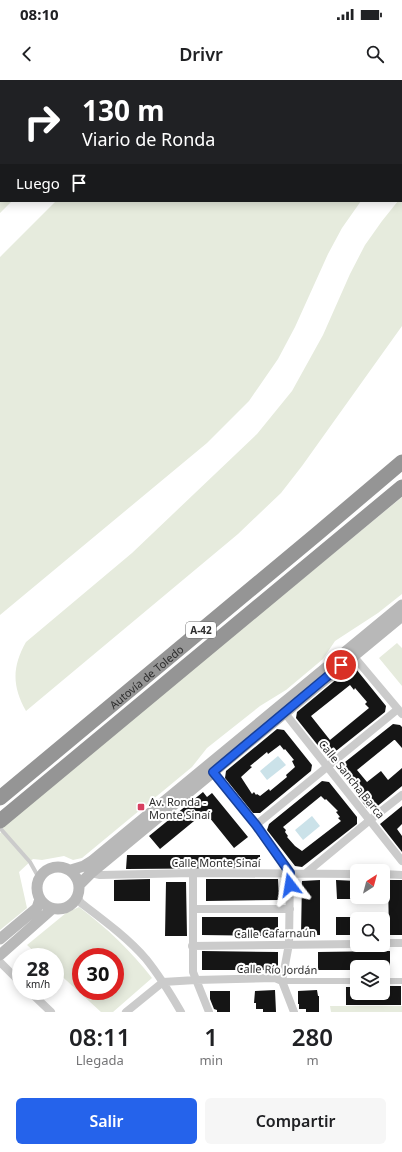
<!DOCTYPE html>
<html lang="es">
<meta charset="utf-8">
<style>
:root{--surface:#fff;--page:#f6f6f6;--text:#202124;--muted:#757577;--accent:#2563eb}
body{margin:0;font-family:"Noto Sans",sans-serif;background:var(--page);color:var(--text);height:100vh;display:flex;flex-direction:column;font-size:15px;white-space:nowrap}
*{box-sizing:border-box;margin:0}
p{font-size:13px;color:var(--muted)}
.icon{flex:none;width:22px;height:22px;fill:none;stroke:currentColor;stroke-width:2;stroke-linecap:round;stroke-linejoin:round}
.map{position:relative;height:932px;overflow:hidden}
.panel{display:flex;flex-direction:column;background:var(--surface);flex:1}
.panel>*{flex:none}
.top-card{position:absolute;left:0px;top:0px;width:402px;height:122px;box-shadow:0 2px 10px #0003;background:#202124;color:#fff;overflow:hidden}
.needle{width:26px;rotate:36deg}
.tools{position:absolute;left:350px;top:784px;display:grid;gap:8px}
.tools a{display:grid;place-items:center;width:40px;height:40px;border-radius:6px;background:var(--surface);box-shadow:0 2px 10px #0003;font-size:20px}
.speed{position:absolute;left:12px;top:868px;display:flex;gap:8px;font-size:20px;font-weight:700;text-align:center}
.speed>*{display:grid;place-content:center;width:52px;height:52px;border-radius:50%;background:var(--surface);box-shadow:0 2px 10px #0003;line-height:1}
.speed small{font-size:10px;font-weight:400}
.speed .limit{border:6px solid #d22;background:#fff;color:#111}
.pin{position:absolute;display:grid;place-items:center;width:34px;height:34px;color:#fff;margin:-17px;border:2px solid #fff;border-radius:50%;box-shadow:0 1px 4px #0007}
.me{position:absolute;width:44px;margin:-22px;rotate:346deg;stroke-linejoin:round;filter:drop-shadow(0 0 3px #0008)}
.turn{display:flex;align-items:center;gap:14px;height:84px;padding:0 16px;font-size:18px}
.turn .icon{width:52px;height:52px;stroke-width:2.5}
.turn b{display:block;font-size:28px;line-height:34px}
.then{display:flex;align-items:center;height:38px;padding:0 16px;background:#0003;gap:8px;font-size:15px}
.eta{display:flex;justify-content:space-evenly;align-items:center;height:68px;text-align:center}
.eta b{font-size:24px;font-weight:600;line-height:28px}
.action{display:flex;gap:8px;margin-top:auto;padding:8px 16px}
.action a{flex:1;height:46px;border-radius:6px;background:var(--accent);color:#fff;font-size:16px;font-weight:600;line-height:46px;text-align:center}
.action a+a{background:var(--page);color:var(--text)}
.status{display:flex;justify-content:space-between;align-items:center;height:28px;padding:0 20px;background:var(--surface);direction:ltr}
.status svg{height:11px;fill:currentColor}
header{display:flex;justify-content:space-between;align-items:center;height:52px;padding:0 16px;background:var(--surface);font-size:18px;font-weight:600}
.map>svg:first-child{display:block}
.green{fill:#e6ebdd;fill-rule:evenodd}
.water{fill:#cbe2e9}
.building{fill:#151515;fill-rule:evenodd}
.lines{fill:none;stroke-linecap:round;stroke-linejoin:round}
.service{stroke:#cbcbcb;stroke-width:4}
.pedestrian{stroke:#cbcbcb;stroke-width:6}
.minor{stroke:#cbcbcb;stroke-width:8}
.secondary{stroke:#b8b8b8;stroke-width:11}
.motorway{stroke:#959595;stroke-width:15}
.route-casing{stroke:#184099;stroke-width:10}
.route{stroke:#2563eb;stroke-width:7}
.poi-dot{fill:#d73f60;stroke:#fff;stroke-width:1.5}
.labels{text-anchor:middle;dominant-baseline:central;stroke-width:4;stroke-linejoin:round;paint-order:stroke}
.shield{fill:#fff;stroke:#6d6d6d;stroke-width:1}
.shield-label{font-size:10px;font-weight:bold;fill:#2e2e2e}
.street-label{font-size:11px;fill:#2e2e2e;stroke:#fff}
.poi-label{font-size:11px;fill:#2e2e2e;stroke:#fff;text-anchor:start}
</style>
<div class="status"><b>08:10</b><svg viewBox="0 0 49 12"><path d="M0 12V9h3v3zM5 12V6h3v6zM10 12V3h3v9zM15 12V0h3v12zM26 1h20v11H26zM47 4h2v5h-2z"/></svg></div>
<header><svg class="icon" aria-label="back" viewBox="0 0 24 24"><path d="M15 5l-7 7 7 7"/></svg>Drivr<svg class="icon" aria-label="search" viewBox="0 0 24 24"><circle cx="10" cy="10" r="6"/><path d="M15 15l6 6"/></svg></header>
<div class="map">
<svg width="402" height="932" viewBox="0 0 402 932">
<rect width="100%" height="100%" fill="#fff"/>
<path class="green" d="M0 0 61 1H1V121H12L0 133Z
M177 0H383L384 1H176Z
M402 116V246L302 386 281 413 238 454 26 631C12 606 12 587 26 562L132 473 257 354 292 311 323 255 350 194 365 165 382 141 398 121H401Z
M56 121H361L342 148 328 174 295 247 278 279 249 321 207 363 0 535V177Z
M402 417V514L378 533 335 561 323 579 286 610 260 626 207 668 192 687 82 778 73 780 64 776 42 780 33 779 19 792 27 828 0 850V753L3 751 0 748Z
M397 563 402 568V606L379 578Z
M79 827C107 848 131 871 152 898L113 932H101L55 890V877H40L27 865 66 833ZM81 877H115V911H81Z
M330 926H402V932H331Z"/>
<path class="water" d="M278 676 286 685 267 700 260 691Z
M312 736 320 746 303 760 295 750Z"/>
<path class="building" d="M350 588 356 589 386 626 385 632 331 675 324 673 296 638 297 632ZM350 605 354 610 355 608 367 622 365 624 369 628 330 660 311 636Z
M393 644 400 645 402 647V668L395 660H394L357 690 367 702 381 691 388 700 402 688V706L374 729 367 728 355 712 356 711 339 691 340 686Z
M277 649 284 650 312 685 311 691 260 733H253L225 698 226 691ZM280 665 284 670 285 669 294 680 292 681 295 687 286 695 287 697 270 711 269 709 260 716 257 714 256 715 254 712 252 714 241 697 252 687 250 686 267 672 268 674Z
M322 701 329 702 357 737V744L302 787 295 786 267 750 269 744ZM321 716 325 720 326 719 338 731 336 732 340 737 338 738 341 741 302 771 295 766 287 757 288 756 285 752 286 750 283 747Z
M203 712 207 717 212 713 248 757 234 768 205 732 160 769 149 756Z
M402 726V744L397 749 402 756V772L380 744Z
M127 775H260V788L126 789Z
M150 799V821H114V800Z
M206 799H278L279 820 206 821Z
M320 800V855H301L302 801Z
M336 800 357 801V819H337Z
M388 800H402V855H389Z
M166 802H186L187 856H165Z
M202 837H278V856L202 855Z
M336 837H357V855H336Z
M202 871 278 872V890H202Z
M390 871V890H383V887H357V890H318V872Z
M383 906H401V925H346V907H357V913H383Z
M275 910 276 932H263V929H256V923H254L255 911Z
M317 910 318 916H319V932H306V929H299V924H298V911Z
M210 911H230V932H217V930L214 929 210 919Z"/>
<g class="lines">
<path class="service" d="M0 748 30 782 39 798"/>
<path class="pedestrian" d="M282 901H357
M383 901H402"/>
<path class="minor" d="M401 3 402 4
M350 572 402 634
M284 632 402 781
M213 692 256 745 290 793 289 864 282 901 294 932
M256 745 398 629
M91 793 100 795 193 793 357 794
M193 793V892L209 932
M306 793 370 740 402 715
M383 794 402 795
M77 817 81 823C102 839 128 858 146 879 159 895 170 913 181 932
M193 829H290
M383 863H402
M192 866 357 864
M0 882 21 903
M29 911 51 932
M126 932 163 902 196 900 275 898 282 901"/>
<path class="secondary" d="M37 808a21 21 0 1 1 42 0a21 21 0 1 1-42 0Z
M71 790 84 786 92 781 402 525
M80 804 91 793 402 536
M0 859 37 828 40 819
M0 875 52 829"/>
<g class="motorway">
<path id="s1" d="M0 718 317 454 402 382"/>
<path d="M0 741 402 407"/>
</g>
</g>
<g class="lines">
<defs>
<path id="route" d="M290 805V793L256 745 213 692 341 585"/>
</defs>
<use href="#route" class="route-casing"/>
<use href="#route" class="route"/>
</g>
<rect class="poi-dot" x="137" y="723" width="8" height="8" rx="2"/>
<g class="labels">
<rect class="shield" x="186" y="542" width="30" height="16" rx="3"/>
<g class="shield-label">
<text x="201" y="550">A-42</text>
</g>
<g class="street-label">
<text stroke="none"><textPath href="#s1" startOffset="190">Autovía de Toledo</textPath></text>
<text transform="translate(352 699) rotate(51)">Calle Sancha Barca</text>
<text x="216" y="782">Calle Monte Sinaí</text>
<text transform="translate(275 853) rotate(-1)">Calle Cafarnaún</text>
<text transform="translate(277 889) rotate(1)">Calle Río Jordán</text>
</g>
<g class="poi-label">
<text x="149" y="721">Av. Ronda -<tspan x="149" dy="13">Monte Sinaí</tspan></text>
</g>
</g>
</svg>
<div class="tools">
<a><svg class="needle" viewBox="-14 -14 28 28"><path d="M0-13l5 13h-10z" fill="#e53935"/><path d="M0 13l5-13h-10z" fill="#757577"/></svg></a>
<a><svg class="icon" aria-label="search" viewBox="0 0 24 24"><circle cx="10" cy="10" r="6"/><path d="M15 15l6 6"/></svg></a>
<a><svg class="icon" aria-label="layers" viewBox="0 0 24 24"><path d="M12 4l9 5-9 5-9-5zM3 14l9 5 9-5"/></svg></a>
</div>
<div class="speed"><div>28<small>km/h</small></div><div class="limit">30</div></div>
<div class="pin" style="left:341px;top:585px;background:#d93025"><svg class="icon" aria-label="arrive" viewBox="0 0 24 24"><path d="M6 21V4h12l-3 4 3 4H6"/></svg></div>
<svg class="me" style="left:290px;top:805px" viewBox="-20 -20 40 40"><path d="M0-17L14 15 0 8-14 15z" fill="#2563eb" stroke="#fff" stroke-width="4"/></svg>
<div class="top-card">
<div class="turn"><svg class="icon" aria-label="right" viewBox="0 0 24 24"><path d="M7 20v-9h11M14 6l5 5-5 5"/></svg><div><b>130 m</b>Viario de Ronda</div></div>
<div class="then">Luego<svg class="icon" aria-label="arrive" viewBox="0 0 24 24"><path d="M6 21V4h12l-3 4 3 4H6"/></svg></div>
</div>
</div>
<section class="panel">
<div class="eta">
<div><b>08:11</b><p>Llegada</p></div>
<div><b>1</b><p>min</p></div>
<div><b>280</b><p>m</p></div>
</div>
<div class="action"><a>Salir</a><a>Compartir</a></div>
</section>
